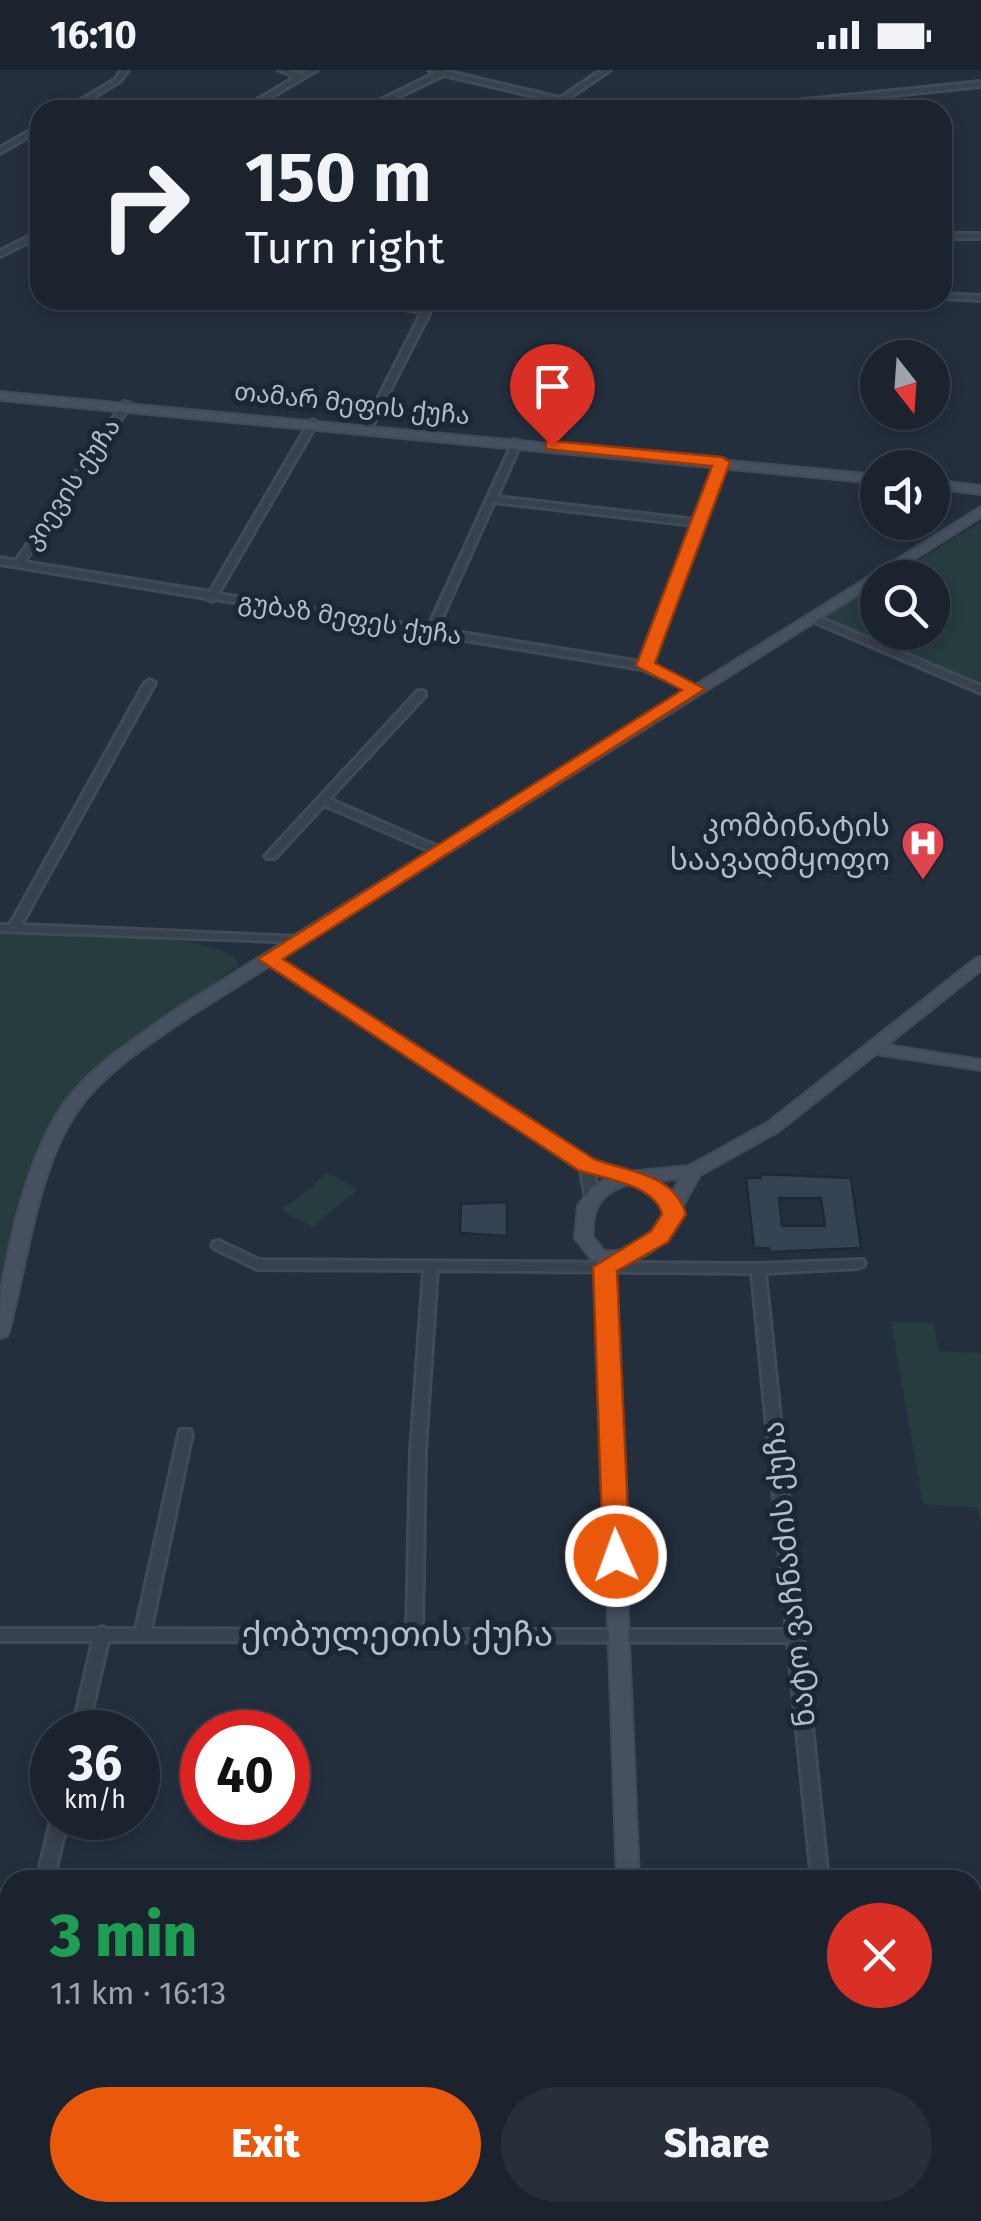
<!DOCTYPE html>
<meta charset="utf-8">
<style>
:root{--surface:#1b232e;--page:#282f3a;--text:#f1f3f6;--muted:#a0a4aa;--line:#39404a;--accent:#ea580c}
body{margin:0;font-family:"Fira Sans","Noto Sans Georgian",sans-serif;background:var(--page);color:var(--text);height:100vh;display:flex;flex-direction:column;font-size:38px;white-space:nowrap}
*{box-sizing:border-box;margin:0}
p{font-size:32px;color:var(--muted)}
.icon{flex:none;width:55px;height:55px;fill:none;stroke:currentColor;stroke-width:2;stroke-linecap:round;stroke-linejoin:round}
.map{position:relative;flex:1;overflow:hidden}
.sheet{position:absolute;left:0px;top:1800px;width:982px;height:352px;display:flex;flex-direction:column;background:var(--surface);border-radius:30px 30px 0 0;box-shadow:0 5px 15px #0003,0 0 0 2px var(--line)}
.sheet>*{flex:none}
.hud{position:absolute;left:30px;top:30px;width:922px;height:210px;border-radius:30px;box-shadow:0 5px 15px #0003,0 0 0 2px var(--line);background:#1b232e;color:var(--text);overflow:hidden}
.needle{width:65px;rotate:163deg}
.tools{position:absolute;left:860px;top:270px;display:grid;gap:20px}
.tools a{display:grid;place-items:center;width:90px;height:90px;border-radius:50%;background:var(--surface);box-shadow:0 5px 15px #0003,0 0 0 2px var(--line);font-size:50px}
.speed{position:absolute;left:30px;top:1640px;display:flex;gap:20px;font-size:50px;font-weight:700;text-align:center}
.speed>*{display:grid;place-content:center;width:130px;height:130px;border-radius:50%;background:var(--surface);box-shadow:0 5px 15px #0003,0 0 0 2px var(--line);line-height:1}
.speed small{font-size:25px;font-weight:400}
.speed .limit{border:15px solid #d22;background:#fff;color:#111}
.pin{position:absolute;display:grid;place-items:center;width:85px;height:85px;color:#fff;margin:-102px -42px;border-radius:50% 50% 50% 0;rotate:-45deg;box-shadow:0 0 10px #0007}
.pin .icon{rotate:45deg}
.me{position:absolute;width:110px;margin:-55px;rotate:358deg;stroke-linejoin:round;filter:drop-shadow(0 0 8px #0008)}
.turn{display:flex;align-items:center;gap:35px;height:210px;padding:0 50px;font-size:45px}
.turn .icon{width:130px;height:130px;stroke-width:2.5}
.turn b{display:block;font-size:70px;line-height:85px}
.round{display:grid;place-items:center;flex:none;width:105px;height:105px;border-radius:52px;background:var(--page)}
.head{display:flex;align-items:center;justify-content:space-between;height:170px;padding:0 50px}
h1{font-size:60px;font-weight:800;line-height:75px;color:#1e9e55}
.primary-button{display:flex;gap:20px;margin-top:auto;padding:20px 50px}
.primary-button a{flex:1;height:115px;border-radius:60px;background:var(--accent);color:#fff;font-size:40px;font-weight:800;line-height:115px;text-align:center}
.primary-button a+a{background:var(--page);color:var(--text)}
.status{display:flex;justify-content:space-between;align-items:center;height:70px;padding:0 50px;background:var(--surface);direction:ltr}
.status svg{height:28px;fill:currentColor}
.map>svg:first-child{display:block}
.green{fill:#263c3f}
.building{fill:#364354;stroke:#1f2835;stroke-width:2.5;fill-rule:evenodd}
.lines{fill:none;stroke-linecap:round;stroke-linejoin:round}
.street-casing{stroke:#414a57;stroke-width:6}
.secondary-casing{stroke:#414a57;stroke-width:4}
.street{fill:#38414e;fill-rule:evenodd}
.secondary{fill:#465061;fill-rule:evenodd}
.route{fill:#ea580c;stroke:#983908;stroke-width:2.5}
.labels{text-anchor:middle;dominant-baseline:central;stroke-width:10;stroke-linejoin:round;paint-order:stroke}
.far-street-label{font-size:25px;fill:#b4bcc9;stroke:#1d2633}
.poi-label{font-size:30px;fill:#b4bcc9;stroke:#1d2633;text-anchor:end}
.street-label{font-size:30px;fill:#b4bcc9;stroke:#1d2633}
.near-street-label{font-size:35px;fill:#b4bcc9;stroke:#1d2633}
</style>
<div class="status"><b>16:10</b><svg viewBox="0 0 49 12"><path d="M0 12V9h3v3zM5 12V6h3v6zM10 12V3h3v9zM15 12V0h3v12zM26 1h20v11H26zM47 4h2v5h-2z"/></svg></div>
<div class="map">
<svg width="981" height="2151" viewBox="0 0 981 2151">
<rect width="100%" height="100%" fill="#242f3e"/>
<path class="green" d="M981 452V614L824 548 877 516 878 562H932V508L891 507Z
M0 864C44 864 218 858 240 894L78 1013 37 1076 0 1211Z
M328 1103 358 1119 312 1157 282 1140Z
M891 1252 934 1253 938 1281 981 1283V1454L978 1438 923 1434Z"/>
<path class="building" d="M761 1104 851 1108 861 1178 770 1182 769 1178H754L746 1108H761ZM779 1128H821L825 1156H782Z
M507 1132V1166L460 1163 461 1134Z"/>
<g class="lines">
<defs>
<path id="street" d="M121 0H128L120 11 73 40H64L116 9Z
M279 0H289L301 4 309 0H317L249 40H240L296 7Z
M429 0H441L560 28 602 0H610L566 30 578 40H569L559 32 444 5 370 40H360L436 3Z
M981 12V16L749 40H724L728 38Z
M40 55V60L0 83V78Z
M40 161V166L0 186V181Z
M942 164H981V168H942Z
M942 224 981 226V230L942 228Z
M354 230H375L424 237 428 230H436L371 358 367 361 363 358 422 242 358 232Z
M124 332 131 334 24 492 210 522 309 353 313 350 317 353 218 524 428 558 514 370 521 372 497 427 696 450 717 392 725 390 727 392 650 595 701 619 696 622 692 621 642 599 215 529 211 531 206 528 0 494V488L16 491ZM494 432 694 455 641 592 437 559Z
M813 545 981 616V623L810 550 808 548Z
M150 610 155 613 21 855 300 867 306 870 304 872 0 861V855H10L145 613Z
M421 621 425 622V626L329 729 445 780 446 782 445 784H437L324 735 275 788H267L265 786 267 784 417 622Z
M268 886 590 1091 627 1105 629 1108 623 1112 594 1101 597 1125 591 1129 586 1128 580 1096 264 891 262 889 264 887Z
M219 1171 259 1190 758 1194 863 1190 865 1193 863 1196 858 1198 765 1203 828 1810H812L788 1572 108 1571 87 1662H72L93 1571H0V1559H96L102 1557 108 1559H136L180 1360H190L192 1364 151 1559 407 1560 411 1381 424 1200 257 1199 214 1178 212 1175 214 1172ZM437 1200 752 1203 787 1560H422L425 1381Z
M52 1747 68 1748 53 1810H37Z
M972 1877H981V1891H972Z"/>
<path id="secondary" d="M0 322 878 405V413L0 330Z
M932 410 981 416V424L932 418Z
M981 437V447L884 508H878V512L190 946C151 973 106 1000 78 1040 38 1096 27 1194 9 1261L7 1266 0 1268C0 1253 0 1236 1 1221 11 1162 30 1081 65 1032 94 993 139 966 178 938Z
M981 887V900L887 975 981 990V1000L876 984 779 1061 700 1105 681 1139 683 1144C667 1172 646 1193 613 1194L639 1810H617L596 1197 599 1192 592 1190 575 1168 578 1136 592 1117 610 1107 628 1102 689 1096 767 1053 975 889ZM680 1108 673 1122 658 1111ZM628 1114C647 1117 660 1125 665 1144 652 1167 631 1184 604 1181L593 1167C591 1138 601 1123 628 1114Z
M0 1865H10V1885H0Z
M0 2131 9 2135 10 2142H13L17 2151H0Z"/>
</defs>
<use href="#street" class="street-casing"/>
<use href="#secondary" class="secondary-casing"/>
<use href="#street" class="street"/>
<use href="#secondary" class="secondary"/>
</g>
<path class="route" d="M552 371 722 387 730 392 655 593 705 619 283 889 594 1089C629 1102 673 1103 686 1144L668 1172 617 1201 630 1486 616 1496 603 1486 593 1197 651 1161 662 1144C654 1114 604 1109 578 1100L258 889 682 620 636 596 712 396 546 379V372Z"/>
<defs>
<symbol id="hospital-pin" viewBox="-11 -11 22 30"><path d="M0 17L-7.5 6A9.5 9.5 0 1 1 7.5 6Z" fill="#e0444e" stroke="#1d2633"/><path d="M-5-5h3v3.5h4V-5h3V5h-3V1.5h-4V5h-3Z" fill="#fff"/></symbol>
</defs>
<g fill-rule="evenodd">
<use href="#hospital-pin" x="898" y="748" width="50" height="68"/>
</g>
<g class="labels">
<g class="far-street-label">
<text transform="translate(352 334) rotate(6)">თამარ მეფის ქუჩა</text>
<text transform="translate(72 414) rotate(-56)">კიევის ქუჩა</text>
<text transform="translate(350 549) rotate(9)">გუბაზ მეფეს ქუჩა</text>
</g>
<g class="poi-label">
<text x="890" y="756">კომბინატის<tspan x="890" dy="34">საავადმყოფო</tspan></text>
</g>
<g class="street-label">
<text transform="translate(789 1504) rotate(-96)">ნატო ვაჩნაძის ქუჩა</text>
</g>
<g class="near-street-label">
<text x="397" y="1564">ქობულეთის ქუჩა</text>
</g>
</g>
</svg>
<div class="tools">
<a><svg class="needle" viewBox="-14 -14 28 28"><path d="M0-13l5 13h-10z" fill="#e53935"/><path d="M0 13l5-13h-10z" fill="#a0a4aa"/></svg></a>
<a><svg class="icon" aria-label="sound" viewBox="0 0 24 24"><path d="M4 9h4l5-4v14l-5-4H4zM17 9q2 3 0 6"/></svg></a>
<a><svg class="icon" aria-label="search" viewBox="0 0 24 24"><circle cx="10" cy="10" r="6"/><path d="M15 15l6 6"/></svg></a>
</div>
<div class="speed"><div>36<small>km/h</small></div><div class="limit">40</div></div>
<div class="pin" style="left:552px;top:376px;background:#d93025"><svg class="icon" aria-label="arrive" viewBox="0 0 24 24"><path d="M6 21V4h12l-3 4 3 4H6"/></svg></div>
<svg class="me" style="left:616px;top:1486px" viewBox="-20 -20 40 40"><circle r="17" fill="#ea580c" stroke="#fff" stroke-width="3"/><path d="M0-11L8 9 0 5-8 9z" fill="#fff"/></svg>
<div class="hud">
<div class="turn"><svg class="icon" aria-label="right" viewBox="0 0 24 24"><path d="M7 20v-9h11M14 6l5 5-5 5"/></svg><div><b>150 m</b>Turn right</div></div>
</div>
<section class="sheet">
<div class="head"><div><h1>3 min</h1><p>1.1 km · 16:13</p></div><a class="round" style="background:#d93025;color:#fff"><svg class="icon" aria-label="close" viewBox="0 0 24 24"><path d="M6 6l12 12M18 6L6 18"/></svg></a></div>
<div class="primary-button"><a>Exit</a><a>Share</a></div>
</section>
</div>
